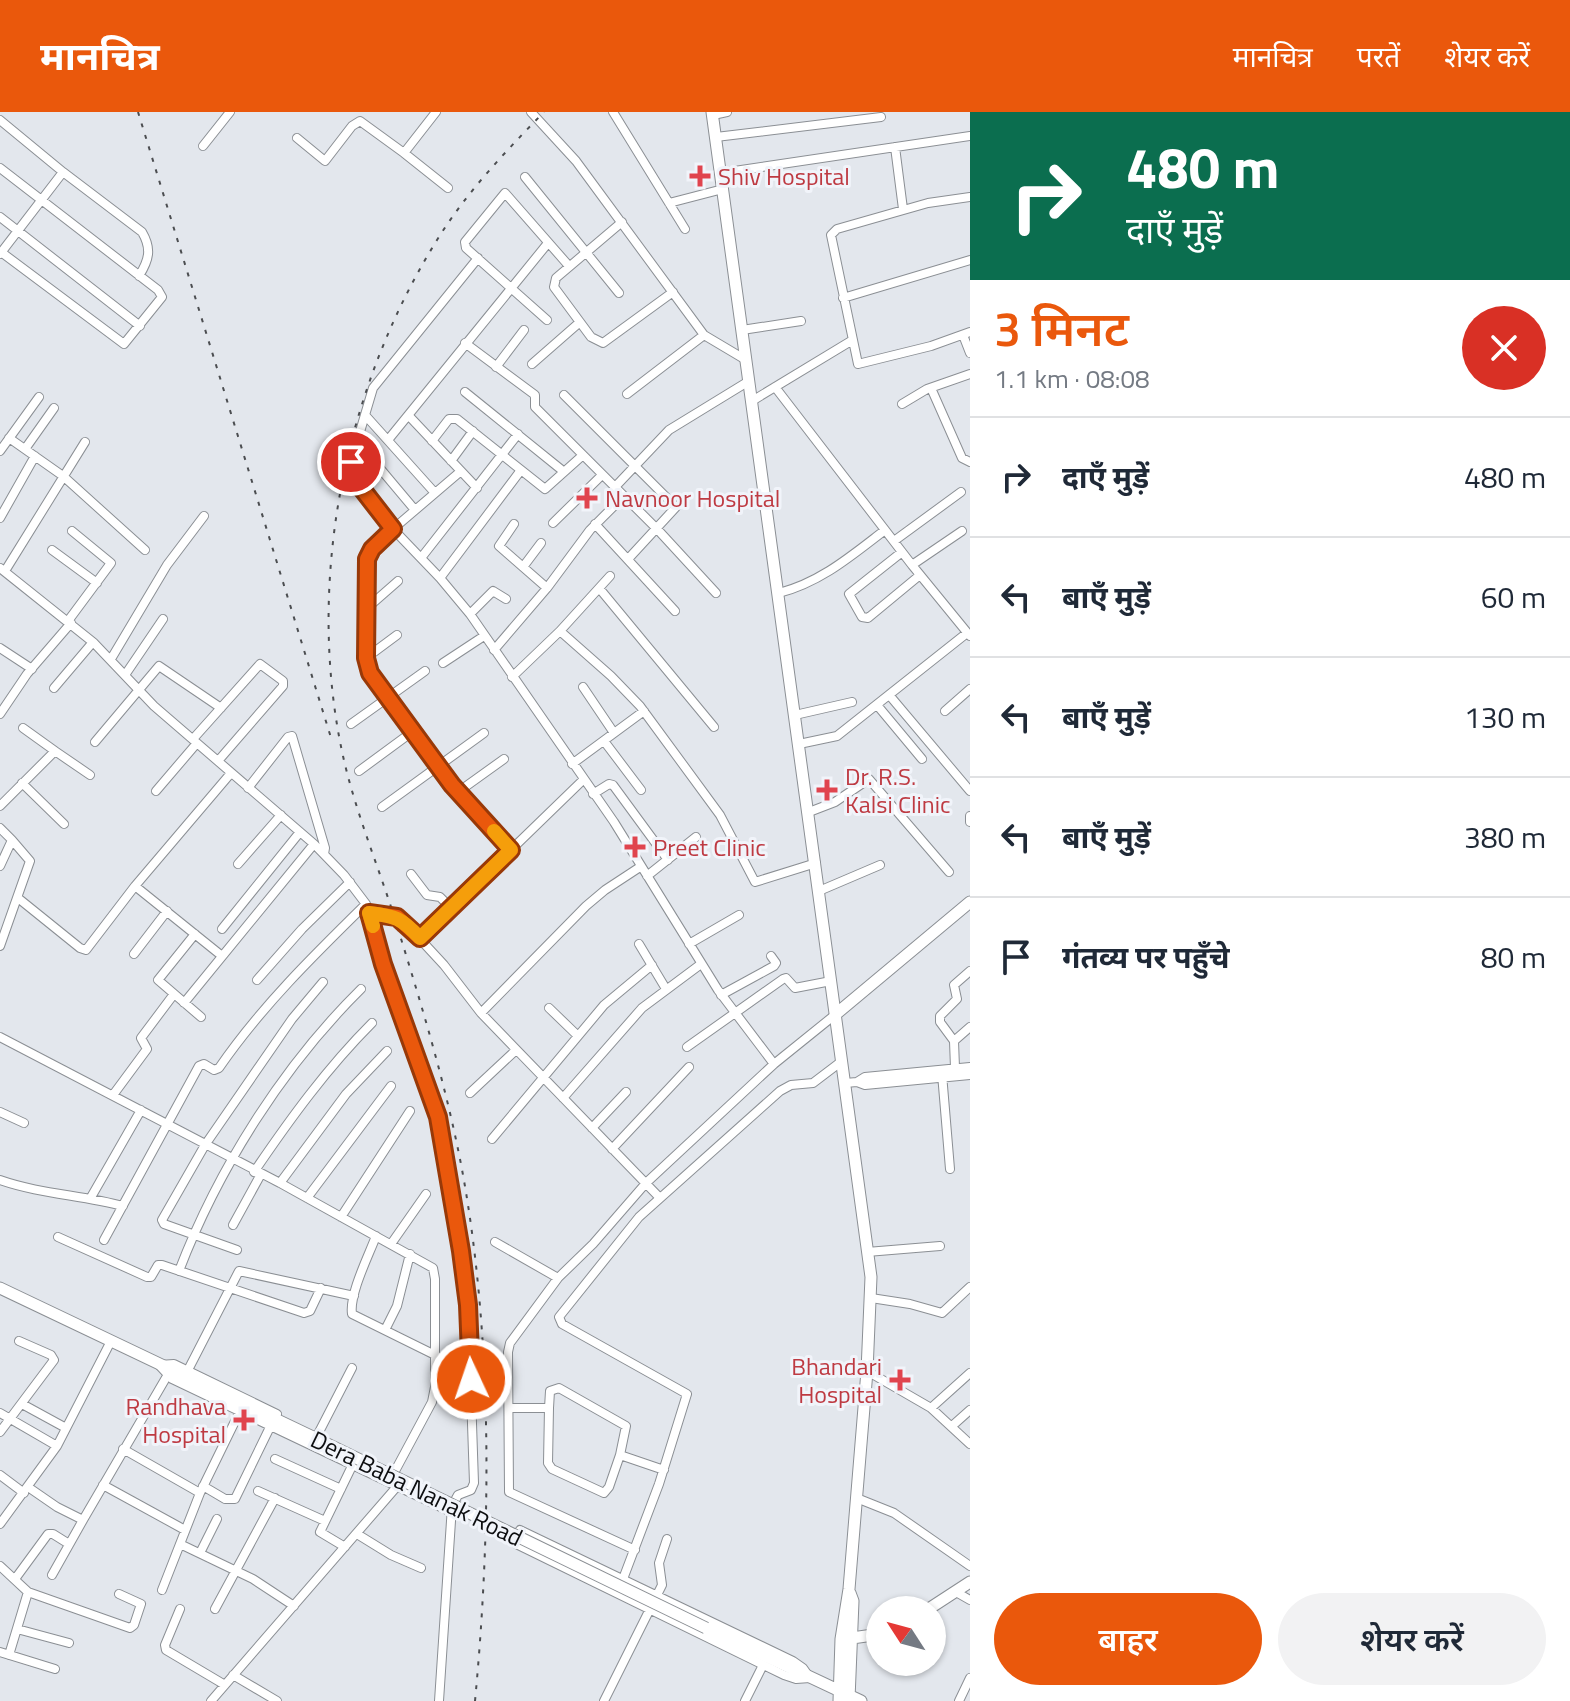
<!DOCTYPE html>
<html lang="hi">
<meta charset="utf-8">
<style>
:root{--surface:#fff;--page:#f2f2f3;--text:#1f2937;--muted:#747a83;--line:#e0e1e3;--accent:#ea580c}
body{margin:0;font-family:"Titillium Web","Noto Sans Devanagari",sans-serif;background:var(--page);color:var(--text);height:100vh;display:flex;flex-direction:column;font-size:30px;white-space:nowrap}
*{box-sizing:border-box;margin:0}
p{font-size:26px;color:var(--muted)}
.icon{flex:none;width:44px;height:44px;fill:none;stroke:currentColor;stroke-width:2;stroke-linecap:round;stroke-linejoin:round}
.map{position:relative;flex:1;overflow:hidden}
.details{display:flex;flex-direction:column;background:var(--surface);width:600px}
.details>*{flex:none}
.guide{background:#0b6e4f;color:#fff;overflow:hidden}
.needle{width:52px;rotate:306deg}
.controls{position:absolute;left:866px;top:1484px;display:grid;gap:16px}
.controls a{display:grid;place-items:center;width:80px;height:80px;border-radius:50%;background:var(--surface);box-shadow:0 2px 6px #0004;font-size:40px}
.pin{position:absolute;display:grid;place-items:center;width:68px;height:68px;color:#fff;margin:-34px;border:4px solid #fff;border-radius:50%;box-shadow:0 2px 8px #0007}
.me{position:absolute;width:88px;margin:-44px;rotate:357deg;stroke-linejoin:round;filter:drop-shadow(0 0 6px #0008)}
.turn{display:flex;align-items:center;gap:28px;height:168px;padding:0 24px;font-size:36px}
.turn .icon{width:104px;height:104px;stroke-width:2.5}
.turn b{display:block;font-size:56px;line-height:68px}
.round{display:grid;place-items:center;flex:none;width:84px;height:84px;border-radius:42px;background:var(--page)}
.overview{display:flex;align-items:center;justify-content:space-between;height:136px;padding:0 24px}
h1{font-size:48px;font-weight:600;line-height:60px;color:var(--accent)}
.cta{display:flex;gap:16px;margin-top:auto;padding:16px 24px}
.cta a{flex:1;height:92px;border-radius:48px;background:var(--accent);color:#fff;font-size:32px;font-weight:600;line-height:92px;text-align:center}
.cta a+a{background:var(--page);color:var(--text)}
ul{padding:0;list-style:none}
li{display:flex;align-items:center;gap:24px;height:120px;padding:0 24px;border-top:2px solid var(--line)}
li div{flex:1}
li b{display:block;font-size:30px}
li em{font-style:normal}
header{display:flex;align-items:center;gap:48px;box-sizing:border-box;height:112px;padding:0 40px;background:var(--accent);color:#fff}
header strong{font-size:38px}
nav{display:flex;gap:44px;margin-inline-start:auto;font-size:28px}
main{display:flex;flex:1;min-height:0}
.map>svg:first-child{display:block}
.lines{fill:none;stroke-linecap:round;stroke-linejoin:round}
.street-casing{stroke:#8b8f94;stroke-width:10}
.secondary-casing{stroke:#8b8f94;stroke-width:13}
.street{stroke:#fff;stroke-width:8}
.secondary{stroke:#fff;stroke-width:11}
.rail{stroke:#4b4d50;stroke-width:2;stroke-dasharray:4 8;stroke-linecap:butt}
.secondary-bridge-casing{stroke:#8b8f94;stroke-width:13;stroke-linecap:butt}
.secondary-bridge{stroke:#fff;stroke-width:11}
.route-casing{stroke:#983908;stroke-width:20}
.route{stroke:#ea580c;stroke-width:14}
.slow{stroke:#f59e0b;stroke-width:14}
.health-dot{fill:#e0444e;stroke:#f1f4fa;stroke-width:3}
.labels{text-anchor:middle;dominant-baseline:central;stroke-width:6;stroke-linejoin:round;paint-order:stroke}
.health-label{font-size:24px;fill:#be3a42;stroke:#f1f4fa;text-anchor:start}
.street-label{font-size:24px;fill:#0d0e10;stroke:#f1f4fa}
</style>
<header>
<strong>मानचित्र</strong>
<nav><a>मानचित्र</a><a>परतें</a><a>शेयर करें</a></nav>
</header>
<main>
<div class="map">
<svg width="970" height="1589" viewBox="0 0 970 1589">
<rect width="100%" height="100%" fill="#e3e7ed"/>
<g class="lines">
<defs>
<path id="street" d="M436 0 404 41 448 76
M531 0 576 49 704 223 746 248
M613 0 685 117
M713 3 727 0
M0 8 63 60
M716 25 881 5
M297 26 325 49 352 14 360 9 404 41
M203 34 230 0
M895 35 903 97
M0 56 158 178 162 185 124 232 1 140
M721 61 970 24
M525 65 619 181
M970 85 928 91 837 117 831 123 858 252 931 234 970 220
M669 91 723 77
M0 105 140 214
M622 110 556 166 554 175 591 225 603 231 673 180
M0 142 63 60 142 120C152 137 149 148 139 164
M478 146 373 276 351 350 352 364 393 417 440 466 470 502 614 710 718 878 774 952
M843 186 970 148
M547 208 466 136 465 130 505 81 569 154
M742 218 801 209
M963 223 970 241
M465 231 535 283V295L658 418 716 481
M532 252 580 210
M496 255 524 218
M775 275 912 453 970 524
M931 276 962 346 970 350
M465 280 563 359
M627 282 704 223
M564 283 676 395 629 446
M752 289 851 229
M902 292 927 277 970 262
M365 303 435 381
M409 304 477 376
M9 326 63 364 145 438
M388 328 548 131
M357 329 415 398
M432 329 449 307H457L545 377 583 343
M25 337 54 296
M0 339 39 285
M451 349 473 319
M461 359 393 417 369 442 366 546 370 561 452 673 511 738
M615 375 669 318 749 269
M0 406 35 344
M553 411 602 363
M514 412 499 434 547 476
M595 412 675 499
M894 429 961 380
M52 438 97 471
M902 440 849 482 862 505 868 506 920 463
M421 446 518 322
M912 453 962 419
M523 455 541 431
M0 456 94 531 154 594 314 732 344 763 366 792 383 852 438 1005 448 1051 468 1193 474 1371 471 1378 458 1383 452 1394 439 1589
M5 459 85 330
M440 466 521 358
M599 476 714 615
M779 481C821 470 851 444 885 418
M366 497 398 469
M470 502 493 479 506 487
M68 509 111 451 72 419
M560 519 611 564 640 594 720 703 755 770 816 751
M0 536 32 557
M494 538 547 476 590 418 624 384
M366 546 397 523
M111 547 167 453 204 404
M443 551 484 524
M125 563 163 507
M512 565 560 519 610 464
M583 575 614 621
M54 576 93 530
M890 584 970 679
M877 593 922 647
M945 599 970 577
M0 602 27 562 71 511
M795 603 852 590
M351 612 425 559
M23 616 55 639
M193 627 260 552 283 569V574L218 649
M604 629 641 678
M95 630 159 554 221 596
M799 632 837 624 967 521
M572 652 644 599
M359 659 412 620
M22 671 64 712
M248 676 288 625 292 624 325 736 324 742
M156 679 197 631
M458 680 504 647
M593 682 609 672 613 673 668 748
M0 694 55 639 90 663
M382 695 484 621
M809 700 835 690 869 667 949 760
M970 704V710
M0 716 12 728 0 754
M238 752 281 703
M411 762 427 783 440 785 451 796
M647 764 696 725
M135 774 222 844
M819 779 880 753
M18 786 80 836 86 838 135 774 231 661
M369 801 397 805 407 813 444 853 481 901 659 1085
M222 817 300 720
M195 822 158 868 201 905
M420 826 583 668
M639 832 666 877
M689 832 739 803
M0 834 30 749 12 728
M134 842 167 799
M257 868 302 817 350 770
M721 883 774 854 776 851 771 844
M184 891 314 732
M549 896 578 924
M481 901 586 794 605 778 640 755
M0 925 280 1071 433 1156 435 1167V1275L432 1290 395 1359
M954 929 940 910V904L957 887 954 873 970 859
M687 935 783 867 786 866 795 876 831 869
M955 956 954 929 970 915
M942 962 950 1057
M857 970 865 965 970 955
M845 971 857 970 865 973 970 963
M470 981 516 938
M113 983 147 937 141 926 174 882
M563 986 642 896 701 852
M0 1000 24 1011
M592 1016 626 980
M492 1027 604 893 652 853
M612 1037 689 955
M254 1060C290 1007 327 956 372 911
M0 1068C40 1082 82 1083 123 1094
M280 1071 346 982 387 939
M307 1086 391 974
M90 1087 141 998
M341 1105 410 999
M233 1113 261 1062
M376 1124C369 1143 349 1182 352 1202L437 1244
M58 1125 147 1165H151L158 1153H162L304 1201 310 1199 321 1176
M104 1128 199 954 204 952 214 958 219 956C261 895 313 844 366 792
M495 1130 558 1166
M391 1132 426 1082
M237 1138 164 1112 162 1108 205 1033 292 907 323 870
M867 1140 940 1134
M179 1159C218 1057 283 954 361 877
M871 1186 910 1192 942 1201 970 1175
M385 1218 397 1194 410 1142
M188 1258 239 1159 354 1184
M867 1259 931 1296 970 1332
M22 1292 66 1316
M509 1296H549L550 1279 559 1276 626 1314 620 1343 664 1358
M549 1296 548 1351 552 1357 604 1381 609 1375 620 1343
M931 1296 970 1261
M0 1301 57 1334
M277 1302 174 1252 159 1253 172 1267 451 1400
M952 1314 970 1298
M0 1320 54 1248 51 1243 19 1229
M318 1322 352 1256
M123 1337 200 1381
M275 1347 341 1377
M0 1363 24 1381
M103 1373 185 1418
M203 1374 225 1387H235L271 1313
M28 1375 57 1395 83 1408 167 1264
M258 1379 325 1409
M859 1387 894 1401 970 1454
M0 1412 57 1334 111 1229
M520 1418 793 1549 803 1556 810 1566 796 1567 784 1563 516 1432 514 1427Z
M357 1422 391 1443 421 1456
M180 1432 253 1467 294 1494
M345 1435 320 1420 353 1352
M635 1438 509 1380 508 1240 510 1231 558 1166 593 1132 646 1071 774 952 836 902
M200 1441 217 1407
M0 1454 28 1480 130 1516 134 1513 141 1492 119 1482
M52 1463 83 1408
M15 1467 48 1422H53L69 1432
M623 1467 659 1372 687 1282 562 1212 559 1205 639 1105 780 979 791 973 813 971 842 949
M162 1478 200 1381 240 1299
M956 1480 970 1488
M180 1497 165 1533 166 1538 225 1573
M215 1497 275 1386
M17 1517 69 1531
M0 1540 55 1557
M9 1543 28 1480
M233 1563 277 1589
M211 1589 400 1371
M604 1589 662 1473 659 1451 667 1427
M745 1589 763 1553
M959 1589 970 1566"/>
<path id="secondary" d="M712 0 871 1165 867 1259 849 1477 841 1527 839 1589
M836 902 970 790
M0 1176 313 1325
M927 1498 970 1470
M706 1516 861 1589
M845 1527 880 1522
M849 1587 853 1489 850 1481"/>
</defs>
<use href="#street" class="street-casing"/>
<use href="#secondary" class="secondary-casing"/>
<use href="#street" class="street"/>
<use href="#secondary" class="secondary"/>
<path class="rail" d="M138 0 332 629
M475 1589C491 1420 493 1230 463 1063 447 975 420 888 394 804 377 751 355 698 343 644 305 471 344 277 437 128 466 81 505 40 544 0"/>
<defs>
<path id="secondary-bridge" d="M313 1325 706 1516"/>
</defs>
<use href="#secondary-bridge" class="secondary-bridge-casing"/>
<use href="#secondary-bridge" class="secondary-bridge"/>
</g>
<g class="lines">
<defs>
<path id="route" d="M351 350 352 364 393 417 372 437 367 447 366 546 370 561 452 673 511 738 420 826 397 805 369 801 383 852 438 1005 461 1139 468 1193 471 1267"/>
</defs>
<use href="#route" class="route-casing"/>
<use href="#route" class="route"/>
<path class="slow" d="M373 814 369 801C396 804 401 806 420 826L511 738 494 719"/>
</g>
<g class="health-dot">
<path d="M696 52h8v8h8v8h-8v8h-8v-8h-8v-8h8z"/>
<path d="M583 374h8v8h8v8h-8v8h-8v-8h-8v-8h8z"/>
<path d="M823 666h8v8h8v8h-8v8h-8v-8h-8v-8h8z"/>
<path d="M631 723h8v8h8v8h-8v8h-8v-8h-8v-8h8z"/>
<path d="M896 1256h8v8h8v8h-8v8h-8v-8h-8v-8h8z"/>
<path d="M240 1296h8v8h8v8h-8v8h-8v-8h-8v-8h8z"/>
</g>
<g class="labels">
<g class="health-label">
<text x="718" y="64">Shiv Hospital</text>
<text x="605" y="386">Navnoor Hospital</text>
<text x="845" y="664">Dr. R.S.<tspan x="845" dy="28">Kalsi Clinic</tspan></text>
<text x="653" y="735">Preet Clinic</text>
<text x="882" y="1254" text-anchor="end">Bhandari<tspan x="882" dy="28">Hospital</tspan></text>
<text x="226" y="1294" text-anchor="end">Randhava<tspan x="226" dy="28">Hospital</tspan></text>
</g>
<g class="street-label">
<text transform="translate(417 1376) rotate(26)">Dera Baba Nanak Road</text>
</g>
</g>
</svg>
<div class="controls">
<a><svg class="needle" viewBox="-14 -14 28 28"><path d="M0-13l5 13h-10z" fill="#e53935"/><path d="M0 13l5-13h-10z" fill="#747a83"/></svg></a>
</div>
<div class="pin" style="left:351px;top:350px;background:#d93025"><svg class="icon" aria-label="arrive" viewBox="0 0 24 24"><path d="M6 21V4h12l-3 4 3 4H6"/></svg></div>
<svg class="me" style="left:471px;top:1267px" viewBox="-20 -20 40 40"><circle r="17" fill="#ea580c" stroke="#fff" stroke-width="3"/><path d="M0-11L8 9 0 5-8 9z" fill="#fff"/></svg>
</div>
<section class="details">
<div class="guide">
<div class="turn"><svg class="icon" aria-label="right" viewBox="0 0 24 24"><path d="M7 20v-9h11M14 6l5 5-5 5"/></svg><div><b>480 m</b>दाएँ मुड़ें</div></div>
</div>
<div class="overview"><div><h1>3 मिनट</h1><p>1.1 km · 08:08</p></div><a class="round" style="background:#d93025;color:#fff"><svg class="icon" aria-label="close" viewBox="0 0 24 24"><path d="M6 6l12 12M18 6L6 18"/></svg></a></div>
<ul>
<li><svg class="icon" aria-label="right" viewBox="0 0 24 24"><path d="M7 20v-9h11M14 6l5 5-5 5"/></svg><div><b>दाएँ मुड़ें</b></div><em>480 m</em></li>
<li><svg class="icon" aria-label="left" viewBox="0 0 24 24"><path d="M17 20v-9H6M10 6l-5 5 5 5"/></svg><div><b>बाएँ मुड़ें</b></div><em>60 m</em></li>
<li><svg class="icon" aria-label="left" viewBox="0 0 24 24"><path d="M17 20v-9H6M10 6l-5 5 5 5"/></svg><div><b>बाएँ मुड़ें</b></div><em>130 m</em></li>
<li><svg class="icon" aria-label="left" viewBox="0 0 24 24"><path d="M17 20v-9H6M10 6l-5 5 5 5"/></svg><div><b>बाएँ मुड़ें</b></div><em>380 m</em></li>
<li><svg class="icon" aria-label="arrive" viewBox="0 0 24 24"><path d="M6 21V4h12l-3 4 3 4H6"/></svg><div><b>गंतव्य पर पहुँचे</b></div><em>80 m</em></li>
</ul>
<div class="cta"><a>बाहर</a><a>शेयर करें</a></div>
</section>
</main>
